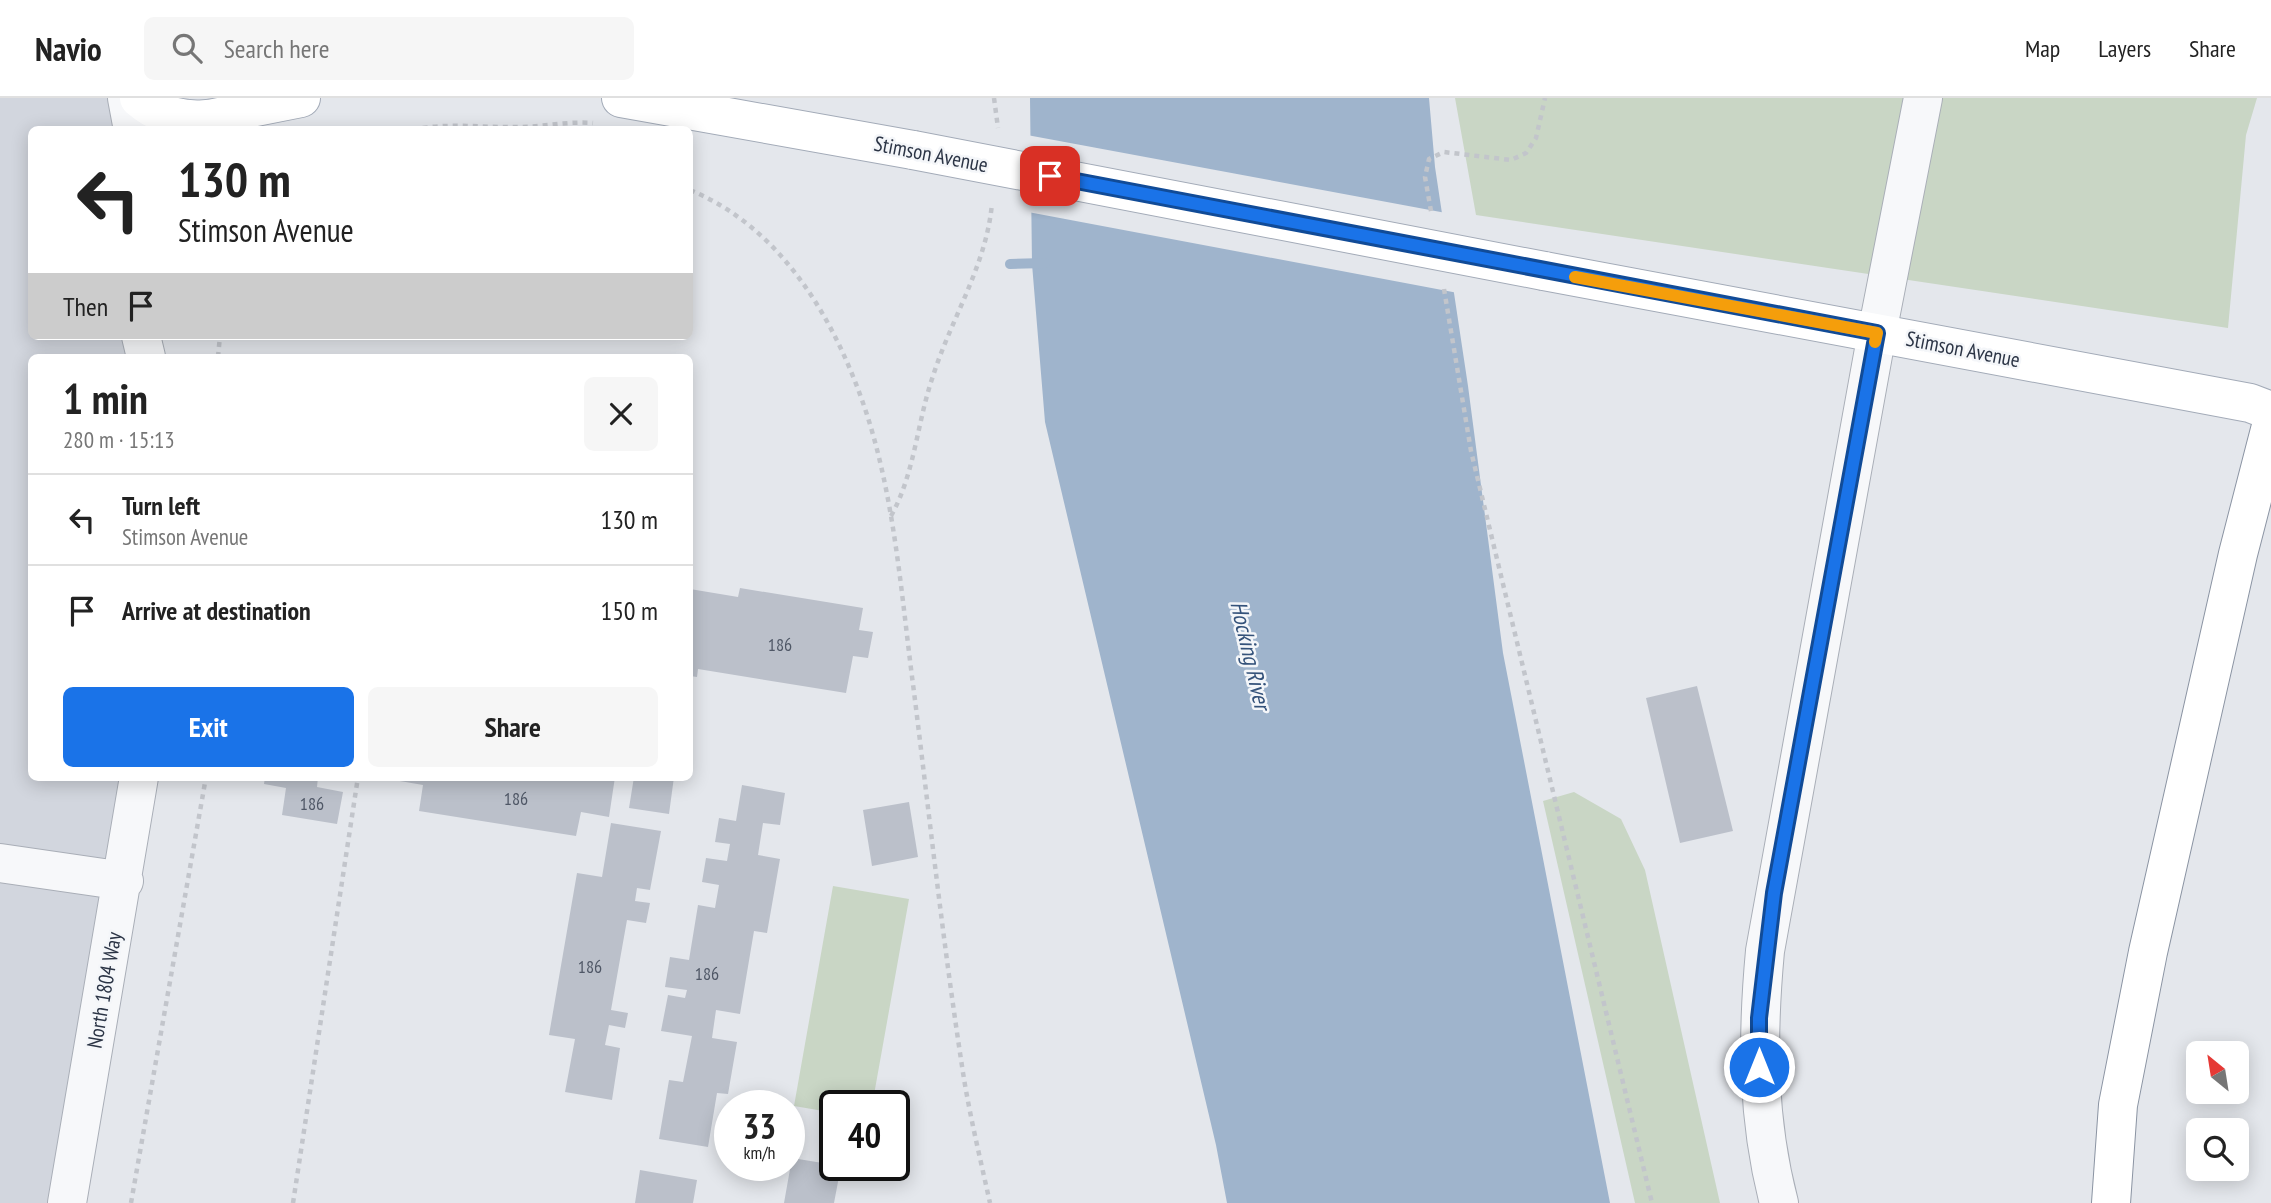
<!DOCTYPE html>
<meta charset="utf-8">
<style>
:root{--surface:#fff;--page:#f6f6f6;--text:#222;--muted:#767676;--line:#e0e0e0;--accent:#1a73e8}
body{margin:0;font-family:"PT Sans Narrow",sans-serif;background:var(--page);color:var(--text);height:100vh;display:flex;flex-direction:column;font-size:26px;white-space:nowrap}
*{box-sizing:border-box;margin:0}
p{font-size:23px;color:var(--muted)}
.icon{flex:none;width:38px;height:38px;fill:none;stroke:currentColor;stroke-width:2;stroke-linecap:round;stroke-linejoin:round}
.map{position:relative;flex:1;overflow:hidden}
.sheet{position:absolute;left:28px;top:256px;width:665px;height:427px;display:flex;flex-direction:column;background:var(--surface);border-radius:10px;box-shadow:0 4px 18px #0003}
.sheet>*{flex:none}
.banner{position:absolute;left:28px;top:28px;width:665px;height:214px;border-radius:10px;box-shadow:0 4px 18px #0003;background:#fff;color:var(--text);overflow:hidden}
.needle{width:46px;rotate:330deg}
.buttons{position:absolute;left:2186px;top:943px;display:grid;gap:14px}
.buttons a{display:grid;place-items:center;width:63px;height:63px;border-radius:10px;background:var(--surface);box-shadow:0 4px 18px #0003;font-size:35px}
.speed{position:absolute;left:714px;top:992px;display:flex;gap:14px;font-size:35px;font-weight:700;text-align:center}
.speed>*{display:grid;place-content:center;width:91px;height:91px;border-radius:50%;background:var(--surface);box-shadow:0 4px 18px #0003;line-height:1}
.speed small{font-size:18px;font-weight:400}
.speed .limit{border:4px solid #111;border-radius:10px;background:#fff;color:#111}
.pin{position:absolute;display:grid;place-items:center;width:60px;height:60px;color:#fff;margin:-30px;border-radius:14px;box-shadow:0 4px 10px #0006}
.me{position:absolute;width:77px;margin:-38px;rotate:0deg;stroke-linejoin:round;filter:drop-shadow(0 0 5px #0008)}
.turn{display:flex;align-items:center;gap:24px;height:147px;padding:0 35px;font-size:32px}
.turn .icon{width:91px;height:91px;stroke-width:2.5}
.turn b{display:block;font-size:49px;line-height:60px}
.then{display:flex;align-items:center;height:66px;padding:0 35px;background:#0003;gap:14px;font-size:26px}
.round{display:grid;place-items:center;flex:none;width:74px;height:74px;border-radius:10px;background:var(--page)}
.head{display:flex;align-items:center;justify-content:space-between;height:119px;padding:0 35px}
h1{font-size:42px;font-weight:700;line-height:52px}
.cta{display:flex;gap:14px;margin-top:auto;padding:14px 35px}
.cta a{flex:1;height:80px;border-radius:10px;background:var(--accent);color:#fff;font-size:28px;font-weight:700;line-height:80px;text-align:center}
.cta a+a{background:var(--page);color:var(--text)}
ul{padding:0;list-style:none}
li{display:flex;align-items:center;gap:21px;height:91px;padding:0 35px;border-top:2px solid var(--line)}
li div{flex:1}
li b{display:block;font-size:26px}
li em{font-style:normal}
header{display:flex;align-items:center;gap:42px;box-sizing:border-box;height:98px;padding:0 35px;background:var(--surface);border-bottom:2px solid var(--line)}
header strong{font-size:33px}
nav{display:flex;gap:38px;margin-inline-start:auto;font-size:24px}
.search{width:490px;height:63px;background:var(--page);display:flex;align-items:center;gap:18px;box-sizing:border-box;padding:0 24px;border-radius:10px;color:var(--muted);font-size:26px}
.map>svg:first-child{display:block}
.built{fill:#d2d6de}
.green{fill:#c9d6c5}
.water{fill:#9fb4cc}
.pier{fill:#e4e7ec}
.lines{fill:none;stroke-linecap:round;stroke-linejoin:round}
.stream{stroke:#9fb4cc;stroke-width:10}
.building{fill:#bbc0ca}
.minor-casing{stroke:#a9aeb7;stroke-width:40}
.major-casing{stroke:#a3abb8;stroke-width:40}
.highway-casing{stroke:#8b94a3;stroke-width:40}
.path{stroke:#c2c5cb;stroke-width:4.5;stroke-dasharray:5 5;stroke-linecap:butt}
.minor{stroke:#f7f8fa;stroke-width:38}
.major{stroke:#fff;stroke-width:38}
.highway{stroke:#fff;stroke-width:38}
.major-bridge-casing{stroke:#a3abb8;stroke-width:40;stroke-linecap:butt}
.major-bridge{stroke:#fff;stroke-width:38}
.route-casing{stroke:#114b97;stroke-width:18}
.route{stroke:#1a73e8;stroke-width:12}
.slow{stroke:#f59e0b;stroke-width:12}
.labels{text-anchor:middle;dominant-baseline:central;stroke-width:5;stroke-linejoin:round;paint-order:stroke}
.number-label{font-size:18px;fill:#4f5766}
.street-label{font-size:21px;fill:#2b3445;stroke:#f4f6f9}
.water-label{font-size:23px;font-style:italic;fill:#34527a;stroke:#f4f6f9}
</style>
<header>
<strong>Navio</strong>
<div class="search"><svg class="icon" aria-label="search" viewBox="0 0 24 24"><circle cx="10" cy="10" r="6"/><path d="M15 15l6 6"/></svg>Search here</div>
<nav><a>Map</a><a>Layers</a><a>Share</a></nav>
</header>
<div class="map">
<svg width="2271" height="1105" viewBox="0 0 2271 1105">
<rect width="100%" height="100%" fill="#e4e7ec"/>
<path class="built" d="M0 0H127L133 31 32 32V238H141L146 259H32V679H139L67 1105H0Z"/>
<path class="green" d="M1455 0H2257L2246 37 2228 230 1476 117Z
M1574 694 1621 721 1645 772 1720 1105H1635L1543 703Z
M833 788 909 801 872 1008H835V1015L794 1008Z"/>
<path class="water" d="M1030 0H1429L1435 69 1468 288 1503 555 1610 1105H1227L1216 1047 1045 324 1032 166Z"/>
<path class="pier" d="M1027 37 1446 115 1458 195 1028 114Z"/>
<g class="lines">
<path class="stream" d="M1010 166 1045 165"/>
</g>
<path class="building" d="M740 490 863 510 859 532 873 534 868 560 853 558 846 595 698 571 697 579 690 578V491L738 499Z
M1697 588 1733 733 1680 745 1646 600Z
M265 679H318L317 689 343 694 337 726 282 717 286 690 264 686Z
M395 679 584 681 615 679 609 719 581 714 576 738 419 713 423 687 394 682Z
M634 679H674L669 716 629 710Z
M742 687 785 695 780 727 763 725 758 757 780 761 767 835 754 833 740 916 716 912 712 940 737 944 728 996 717 995 708 1049 659 1041 669 982 683 984 692 938 661 933 668 897 685 900 687 892 665 889 670 859 689 862 698 807 715 810 719 787 702 784 706 760 727 763 730 746 715 744 719 720 736 723Z
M909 704 918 759 872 768 863 712Z
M611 725 661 733 650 792 637 790 635 803 650 805 646 825 627 822 611 912 628 915 625 930 609 927 605 947 620 950 612 1002 565 994 575 941 549 937 577 775 602 779Z
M792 1060 841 1068 834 1105H784Z
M640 1072 697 1082 693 1105H635Z"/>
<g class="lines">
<defs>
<path id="minor" d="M127 0 133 32
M141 238 146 259
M0 765 124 783
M67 1105 139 679
M1779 1105C1757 1021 1757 939 1765 853L1877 235 1923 0"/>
<path id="major" d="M139 0C175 31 225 26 261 0
M621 0 913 52
M246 11 301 0
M1544 173 2250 305 2271 313"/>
<path id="highway" d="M2111 1105 2118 1007 2148 854 2238 456 2271 328"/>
</defs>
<use href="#minor" class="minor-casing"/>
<use href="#major" class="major-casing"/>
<use href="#highway" class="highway-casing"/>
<path class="path" d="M994 0 998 30
M324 31 344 32
M413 32C447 24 483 30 517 29 543 29 567 23 593 25
M690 92C779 129 831 215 862 302 895 395 901 497 914 594 930 723 944 853 964 981 971 1023 981 1064 990 1105
M1431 113 1425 79 1429 61 1444 54 1511 62 1526 55 1536 40 1545 0
M1444 191 1471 353 1652 1105
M218 259 220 238
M891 418C915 375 917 324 933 278 951 221 987 166 992 105
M131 1105 206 679
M293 1105 358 679"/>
<use href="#minor" class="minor"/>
<use href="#major" class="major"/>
<use href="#highway" class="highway"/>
<defs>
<path id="major-bridge" d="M913 52 1544 173"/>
</defs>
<use href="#major-bridge" class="major-bridge-casing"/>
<use href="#major-bridge" class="major-bridge"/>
</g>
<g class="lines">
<defs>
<path id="route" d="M1050 78 1877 235 1774 795 1759 920V969"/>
</defs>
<use href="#route" class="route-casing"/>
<use href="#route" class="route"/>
<path class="slow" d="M1575 179 1877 235 1875 244"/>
</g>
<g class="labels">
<g class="number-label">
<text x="780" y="546">186</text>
<text x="516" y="700">186</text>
<text x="312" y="705">186</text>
<text x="590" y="868">186</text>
<text x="707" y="875">186</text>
</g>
<g class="street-label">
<text transform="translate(931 56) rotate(11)">Stimson Avenue</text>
<text transform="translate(1963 251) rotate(11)">Stimson Avenue</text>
<text transform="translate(104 892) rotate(-80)">North 1804 Way</text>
</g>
<g class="water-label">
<text transform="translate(1251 557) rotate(77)">Hocking River</text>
</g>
</g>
</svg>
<div class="buttons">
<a><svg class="needle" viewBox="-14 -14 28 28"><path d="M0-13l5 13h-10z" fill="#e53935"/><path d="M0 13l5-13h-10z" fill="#767676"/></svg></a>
<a><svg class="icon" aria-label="search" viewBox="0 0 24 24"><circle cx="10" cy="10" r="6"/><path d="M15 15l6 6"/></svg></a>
</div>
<div class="speed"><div>33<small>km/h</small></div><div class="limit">40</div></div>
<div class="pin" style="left:1050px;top:78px;background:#d93025"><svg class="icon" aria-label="arrive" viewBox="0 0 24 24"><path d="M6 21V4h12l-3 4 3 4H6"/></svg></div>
<svg class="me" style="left:1759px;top:969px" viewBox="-20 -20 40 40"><circle r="17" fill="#1a73e8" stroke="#fff" stroke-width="3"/><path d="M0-11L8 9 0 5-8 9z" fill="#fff"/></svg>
<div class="banner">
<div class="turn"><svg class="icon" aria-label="left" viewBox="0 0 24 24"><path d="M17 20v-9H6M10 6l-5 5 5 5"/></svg><div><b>130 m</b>Stimson Avenue</div></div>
<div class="then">Then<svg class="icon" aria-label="arrive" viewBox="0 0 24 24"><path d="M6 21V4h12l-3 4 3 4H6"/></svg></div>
</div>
<section class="sheet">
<div class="head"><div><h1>1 min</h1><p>280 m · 15:13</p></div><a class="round"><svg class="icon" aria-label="close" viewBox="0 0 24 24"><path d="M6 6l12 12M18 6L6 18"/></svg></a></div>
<ul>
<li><svg class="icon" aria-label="left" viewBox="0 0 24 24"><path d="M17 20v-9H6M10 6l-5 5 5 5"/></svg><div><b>Turn left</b><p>Stimson Avenue</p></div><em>130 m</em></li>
<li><svg class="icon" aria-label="arrive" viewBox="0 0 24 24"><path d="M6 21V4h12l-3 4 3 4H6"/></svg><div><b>Arrive at destination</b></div><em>150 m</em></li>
</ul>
<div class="cta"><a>Exit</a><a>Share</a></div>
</section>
</div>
